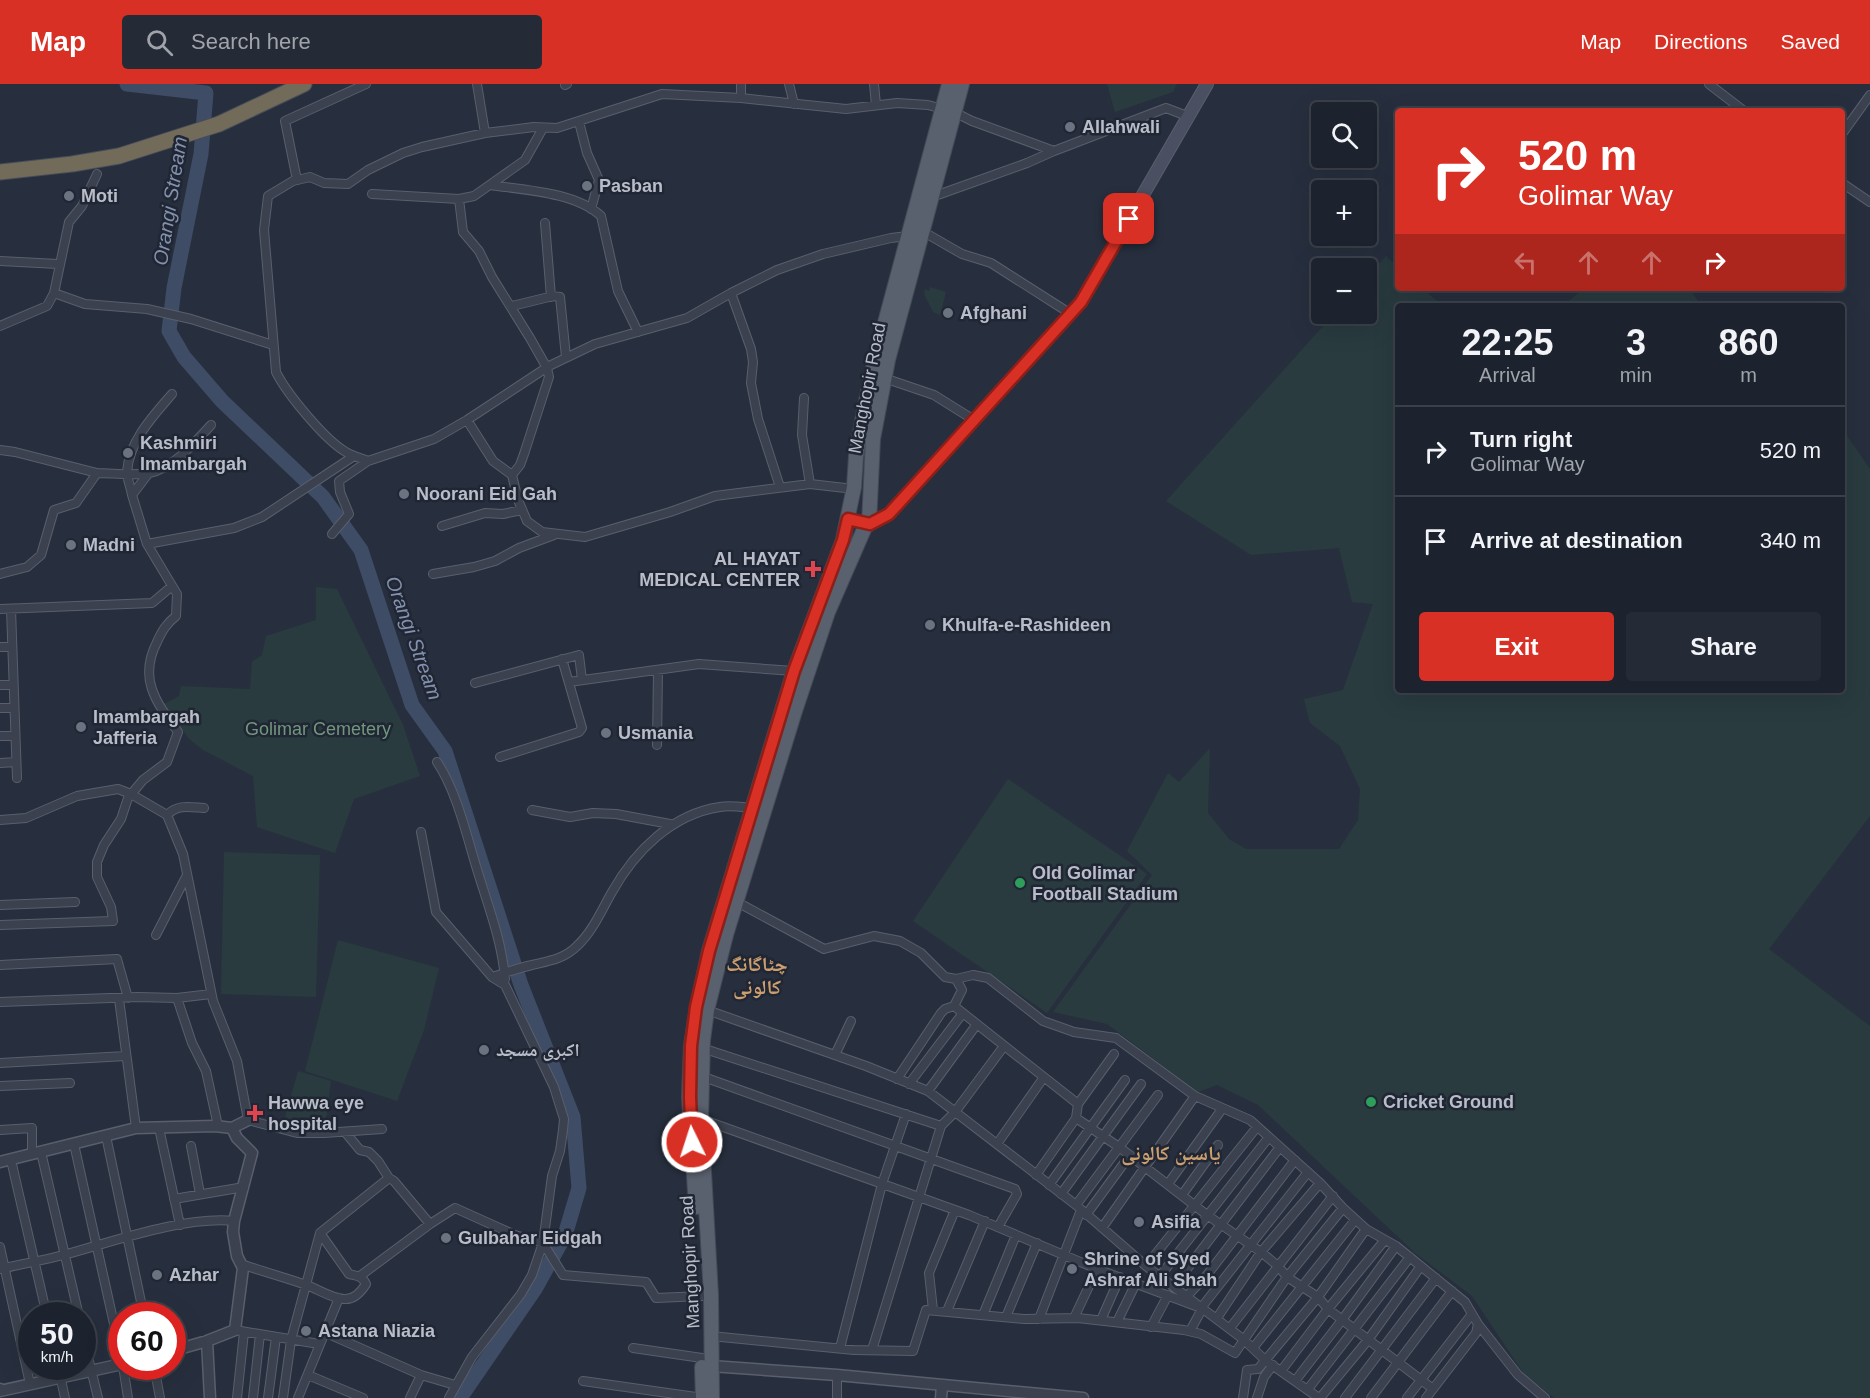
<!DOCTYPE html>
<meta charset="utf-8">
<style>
:root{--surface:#1d232e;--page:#252b36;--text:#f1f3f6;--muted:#a0a4aa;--line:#3b404a;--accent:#d93025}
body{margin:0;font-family:Arial,"Noto Naskh Arabic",sans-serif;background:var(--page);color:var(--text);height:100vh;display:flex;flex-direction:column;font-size:22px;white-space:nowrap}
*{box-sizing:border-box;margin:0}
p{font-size:20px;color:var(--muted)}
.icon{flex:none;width:33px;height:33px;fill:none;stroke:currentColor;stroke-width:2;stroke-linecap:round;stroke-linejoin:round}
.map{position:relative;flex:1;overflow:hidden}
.drawer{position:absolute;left:1395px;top:219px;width:450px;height:390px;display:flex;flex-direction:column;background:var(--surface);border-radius:6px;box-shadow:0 6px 24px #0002,0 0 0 2px var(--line)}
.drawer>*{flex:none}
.top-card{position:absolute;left:1395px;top:24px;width:450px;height:183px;border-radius:6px;box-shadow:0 6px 24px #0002,0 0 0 2px var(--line);background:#d93025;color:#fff;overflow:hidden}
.tools{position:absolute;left:1311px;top:18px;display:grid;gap:12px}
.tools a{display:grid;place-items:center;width:66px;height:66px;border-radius:6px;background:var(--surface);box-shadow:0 6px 24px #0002,0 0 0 2px var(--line);font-size:30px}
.speed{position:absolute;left:18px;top:1218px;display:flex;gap:12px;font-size:30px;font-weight:700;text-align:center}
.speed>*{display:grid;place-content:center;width:78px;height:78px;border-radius:50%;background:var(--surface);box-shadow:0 6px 24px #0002,0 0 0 2px var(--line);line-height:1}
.speed small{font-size:15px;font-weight:400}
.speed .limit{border:9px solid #d22;background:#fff;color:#111}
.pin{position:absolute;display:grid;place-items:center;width:51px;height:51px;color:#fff;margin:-26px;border-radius:12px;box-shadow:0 3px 9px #0006}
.me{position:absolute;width:66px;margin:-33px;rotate:356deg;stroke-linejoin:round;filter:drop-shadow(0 0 4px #0008)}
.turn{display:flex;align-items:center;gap:21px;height:126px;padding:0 24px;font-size:27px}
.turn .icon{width:78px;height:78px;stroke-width:2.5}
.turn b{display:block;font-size:42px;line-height:51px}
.lanes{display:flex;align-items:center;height:57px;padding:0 24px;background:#0003;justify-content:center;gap:30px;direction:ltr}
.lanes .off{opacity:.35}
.eta{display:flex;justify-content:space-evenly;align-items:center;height:102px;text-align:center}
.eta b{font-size:36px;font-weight:700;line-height:42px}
.primary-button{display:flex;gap:12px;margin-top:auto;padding:12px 24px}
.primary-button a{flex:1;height:69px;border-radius:6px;background:var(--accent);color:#fff;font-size:24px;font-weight:700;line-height:69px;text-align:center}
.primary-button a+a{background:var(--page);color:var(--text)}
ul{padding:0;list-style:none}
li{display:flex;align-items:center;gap:18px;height:90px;padding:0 24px;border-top:2px solid var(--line)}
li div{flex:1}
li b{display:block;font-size:22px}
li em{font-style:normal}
header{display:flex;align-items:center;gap:36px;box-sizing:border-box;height:84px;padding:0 30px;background:var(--accent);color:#fff}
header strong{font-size:28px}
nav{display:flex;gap:33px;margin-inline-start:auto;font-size:21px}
.search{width:420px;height:54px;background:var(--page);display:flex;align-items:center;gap:15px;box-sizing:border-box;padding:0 21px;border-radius:6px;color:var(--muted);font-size:22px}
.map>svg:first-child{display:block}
.green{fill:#293b3f}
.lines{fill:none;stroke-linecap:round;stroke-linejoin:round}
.river{stroke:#3f4c65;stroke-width:15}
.minor-casing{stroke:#595f6c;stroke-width:10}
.tertiary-casing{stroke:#595f6c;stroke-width:13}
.secondary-casing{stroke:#595f6c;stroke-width:14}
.primary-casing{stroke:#454a57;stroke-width:16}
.motorway-casing{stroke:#464c59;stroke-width:17}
.minor{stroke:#3b414e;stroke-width:8}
.tertiary{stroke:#3b414e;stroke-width:10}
.secondary{stroke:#4a5061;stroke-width:12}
.primary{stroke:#59606e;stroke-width:14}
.motorway{stroke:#736b59;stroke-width:15}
.route-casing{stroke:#8d1f18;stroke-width:15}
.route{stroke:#d93025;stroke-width:10}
.worship-dot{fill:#6b7280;stroke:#202633;stroke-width:2}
.health-dot{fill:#e0444e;stroke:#202633;stroke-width:2}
.leisure-dot{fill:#2e9e5b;stroke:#202633;stroke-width:2}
.labels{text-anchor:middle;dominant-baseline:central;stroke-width:5;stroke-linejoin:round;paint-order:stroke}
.poi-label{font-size:18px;font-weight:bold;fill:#b8bdc9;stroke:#202633;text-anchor:start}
.street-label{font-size:18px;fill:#b8bdc9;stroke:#202633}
.park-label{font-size:18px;fill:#71977d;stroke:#202633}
.water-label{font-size:20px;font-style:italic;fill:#8291ad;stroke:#202633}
.neighbourhood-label{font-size:20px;font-weight:bold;fill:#cc9f6f;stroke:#202633}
</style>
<header>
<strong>Map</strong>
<div class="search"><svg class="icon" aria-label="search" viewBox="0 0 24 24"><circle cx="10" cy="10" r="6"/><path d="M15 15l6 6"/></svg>Search here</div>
<nav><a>Map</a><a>Directions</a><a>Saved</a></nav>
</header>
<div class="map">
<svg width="1870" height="1314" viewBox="0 0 1870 1314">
<rect width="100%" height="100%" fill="#272f3e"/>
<path class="green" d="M1107 0H1177L1173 8 1115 28Z
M1386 172 1398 183V204H1422L1443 222H1398V606H1842V338L1848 353 1870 385V732L1769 865 1870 942V1314H1554L1524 1290 1472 1212 1415 1169 1258 1021 1217 1001 1198 1008 1107 940 1053 928 1152 791 1127 767 1168 689 1179 698 1210 664 1208 729 1229 755 1246 765H1339L1358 736 1360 705 1340 662 1310 639 1304 615 1343 606 1373 520 1352 518 1339 464 1251 471 1166 417 1334 230H1366L1367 193Z
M930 203 946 208 940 231 933 228 924 210 925 205 929 207Z
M1584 204H1689L1699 218 1705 222H1563Z
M316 503 337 505 403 641 420 692 354 715 335 769 257 743 253 692 203 666 189 655 164 620 179 612 181 602 250 605 252 578 262 571 266 552 316 536Z
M1008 695 1147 790 1047 929 913 837Z
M224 768 320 771 316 913 221 910Z
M338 856 439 884 424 946 397 1017 305 987Z
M298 987 331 997 325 1043 284 1037Z"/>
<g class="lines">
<path class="river" d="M127 0 206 9 201 70 174 204 169 247 184 273 222 317 323 413 361 466 412 621 445 667 521 901 573 1033 579 1104 565 1151 535 1205 460 1314"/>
<defs>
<path id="minor" d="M477 0 485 49
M741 0V14
M789 0 794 20
M874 0 876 21
M1709 0 1744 27
M565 1 567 0
M579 38 587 69 599 96 591 125
M543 44 525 76 474 112 459 115 463 148 479 167 492 193 530 254 547 284 549 293 524 370 520 381 512 391 518 416 527 437 542 448 585 453 670 428 715 412 810 400 854 405
M1842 50 1870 11
M297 96 285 37 366 0
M1842 99 1870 118
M490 101C524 106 575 108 601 132L618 207 638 248
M372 110 459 115
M932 113 1027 79 1054 67
M545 139 551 213
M922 147 962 170 991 179 1071 230
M0 177 58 180
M54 209 85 220 147 225 191 235 273 261
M731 209 751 265 753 278 751 299 758 335 780 403
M512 222 553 212 560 213 566 273
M0 242 47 222 54 209 69 138 82 122 97 90
M884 294 934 311 974 336
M804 314 802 351 810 400
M467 336 493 377 512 391
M0 366 15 368 97 389
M368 377C361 374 352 372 346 368 325 356 287 310 276 288L264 146 268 112 293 97 310 93 324 99 348 100 368 86 403 69 422 63 485 49 534 43 557 44 662 10 741 14 846 25 897 19 928 21 954 28 972 37 1054 67 1166 24 1187 32
M132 411C131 404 127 395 127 388 129 357 153 332 172 310
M442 442 485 429 503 430 522 426
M332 450 349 430 340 408 339 397 368 377 434 355 467 336 549 282 595 260 687 234 731 209 777 186 823 170 891 154 908 152
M147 460 234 444 262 433 354 372
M0 490 27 483 41 471 54 426 76 419 97 389C112 389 134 392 149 389 174 384 194 359 211 341
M433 490 474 483 495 477 519 464 554 451
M0 525 152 519 172 502
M11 525 17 694
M0 563H12
M569 598 699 580 794 587
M475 599 579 571 582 596
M0 601H13
M0 624H14
M0 652H15
M657 661 658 586
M500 673 579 648 582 644 562 575
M437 678C456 706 466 749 476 782 487 819 502 856 505 895
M0 679 16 678
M532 726 570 733 593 729 616 730 670 740
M167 731C178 720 189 723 204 724
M0 736 26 734 77 712 118 705 131 710 167 731 183 770 213 917 237 977 248 1036 297 1049H324L382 1045
M421 748 436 828 492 893 505 901 554 1003 564 1035 563 1046 560 1067 552 1092 543 1159 532 1191 521 1210 472 1273 449 1314
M737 818 824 865 874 852 900 857 921 869 945 893 956 895 973 891 988 894 1043 937 1074 948 1116 954 1195 1012 1250 1036 1320 1099 1343 1124 1366 1145 1396 1162 1465 1218 1478 1240 1476 1249 1426 1314
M0 821 75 818
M0 841 113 837 111 823 97 793V778L104 761 121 735 128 714 143 696 167 678 178 648C156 618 138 595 157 558 162 547 166 540 176 532L177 510 147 460 132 411 148 390
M156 851 187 791
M0 881 117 875 128 914
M492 893C505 889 518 884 532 881 549 877 564 875 577 862 593 847 601 827 612 808 635 767 672 730 720 723 730 721 741 723 752 724
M956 895 962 906 954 922 1078 1020
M177 914 211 910
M119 915 136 1044
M0 918 138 913 177 914 192 959 206 987 218 1042
M707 926 866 982 928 1007 1076 1121 1146 1182 1243 1255 1265 1276 1319 1314
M702 964 941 1042
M1114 970 1078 1020 1076 1034 1119 1063 1207 1131 1261 1168 1278 1182 1287 1193 1318 1213 1328 1225 1433 1305
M835 971 851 937
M0 979 126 972
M701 992 1015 1105 1017 1110 998 1143
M897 995 941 929 945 925 954 922
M909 1000 963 929
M0 1002 70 999
M928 1007 977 940
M701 1035 969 1131 1097 1185 1201 1224 1308 1088
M159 1044 180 1141
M0 1046 32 1044V1070
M345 1048 360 1066 369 1068 378 1077 389 1094 394 1097 430 1140
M106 1052 144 1232
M74 1060 122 1276
M997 1060 1044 993
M191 1062 200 1110
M41 1068 79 1232
M11 1076 47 1232
M1036 1091 1076 1034
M1168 1100 1222 1025
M1049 1101 1125 996
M1061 1110 1141 1000
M1182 1111 1218 1061
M174 1115 244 1103
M1076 1121 1158 1011
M1086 1131 1130 1071
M1102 1144 1195 1012
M0 1163 30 1300
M241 1180C264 1188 287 1194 309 1202 319 1206 333 1215 344 1215 354 1216 361 1208 366 1200 362 1192 358 1192 349 1190L320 1149 389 1094
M1146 1182 1257 1043
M0 1185C22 1180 45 1176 67 1170 115 1157 185 1132 234 1137
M360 1192 430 1140 455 1124 515 1151 543 1159 563 1191 646 1198 656 1214 702 1212
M1160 1192 1269 1053
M1174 1202 1280 1063
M1187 1212 1207 1191 1295 1076
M933 1226 929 1189 955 1126
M947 1227 985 1137
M983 1231 1016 1151
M1006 1233 1037 1159
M1074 1234 1097 1185
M1217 1234 1261 1168 1320 1099
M1039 1235 1081 1126
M1101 1236 1120 1193
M1117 1238 1136 1199
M1478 1240 1518 1291 1545 1314
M1151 1243 1168 1211
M1230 1244 1333 1112
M235 1246 319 1260
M1190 1247 1202 1225
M82 1248 98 1314
M324 1248 421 1291 455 1301
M711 1252 854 1266 913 1267 926 1226 1024 1235 1078 1234 1184 1246 1201 1250 1235 1269 1287 1193 1343 1124
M633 1264 702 1274
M840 1264 882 1100 906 1030
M1253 1264 1355 1136
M872 1266 941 1042 955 1028 1004 962
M58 1282 65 1314
M123 1282 128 1314
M154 1282 160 1314
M1281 1287 1328 1225 1384 1157
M308 1291 363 1314
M583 1297 703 1314
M1295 1297 1342 1236 1396 1162
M1308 1305 1410 1173
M237 1314 244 1248
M253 1314 260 1250
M268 1314 276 1253
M283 1314 291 1256 320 1149
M298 1314 339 1214
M410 1314 421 1291
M837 1314V1291
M1243 1314 1247 1286 1258 1285 1318 1213 1366 1145
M1257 1314 1264 1293 1273 1281
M1320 1314 1368 1256 1421 1182
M1345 1314 1436 1194
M1371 1314 1452 1207
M1407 1314 1472 1230"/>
<path id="tertiary" d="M0 1078 136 1044 215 1042 232 1044 248 1036
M207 1257 210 1314
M172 1267 207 1257 235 1246 243 1184 237 1172 233 1148 234 1137 252 1069 237 1054 232 1044
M711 1282 837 1291 1083 1314
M0 1305V1307L122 1280
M941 1314 942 1302"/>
<path id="secondary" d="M848 435 869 440 889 430 1081 218 1207 0"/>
<path id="primary" d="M696 1123 689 1013 691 962 697 923 709 867 794 587 843 456 854 403 856 372 864 327 875 276 949 0
M702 1283 703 1314
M712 1314 711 1211 701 1035 703 956 707 926 726 851 795 627 828 528 865 443 869 440 873 355 888 276 962 0"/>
<path id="motorway" d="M0 88 72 80 119 72 219 40 304 0"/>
</defs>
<use href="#minor" class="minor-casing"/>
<use href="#tertiary" class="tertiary-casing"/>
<use href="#secondary" class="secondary-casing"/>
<use href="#primary" class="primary-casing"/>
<use href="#motorway" class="motorway-casing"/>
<use href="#minor" class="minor"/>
<use href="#tertiary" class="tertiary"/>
<use href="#secondary" class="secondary"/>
<use href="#primary" class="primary"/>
<use href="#motorway" class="motorway"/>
</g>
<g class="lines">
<defs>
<path id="route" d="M692 1058 690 1013 691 962 696 923 709 867 794 587 843 456 848 435 870 440 889 430 1081 218 1129 135"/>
</defs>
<use href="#route" class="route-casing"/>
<use href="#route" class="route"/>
</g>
<g class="worship-dot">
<circle cx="1070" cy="43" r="6"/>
<circle cx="587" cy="102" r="6"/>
<circle cx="69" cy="112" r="6"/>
<circle cx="948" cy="229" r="6"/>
<circle cx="128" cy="369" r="6"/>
<circle cx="404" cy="410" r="6"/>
<circle cx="71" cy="461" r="6"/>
<circle cx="930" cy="541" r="6"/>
<circle cx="81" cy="643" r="6"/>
<circle cx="606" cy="649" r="6"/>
<circle cx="484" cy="966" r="6"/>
<circle cx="1139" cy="1138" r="6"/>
<circle cx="446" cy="1154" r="6"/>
<circle cx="1072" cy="1185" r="6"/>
<circle cx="157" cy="1191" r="6"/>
<circle cx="306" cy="1247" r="6"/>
</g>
<g class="health-dot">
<path d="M810 476h6v6h6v6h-6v6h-6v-6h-6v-6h6z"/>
<path d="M252 1020h6v6h6v6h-6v6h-6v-6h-6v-6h6z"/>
</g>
<g class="leisure-dot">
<circle cx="1020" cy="799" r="6"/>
<circle cx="1371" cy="1018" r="6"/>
</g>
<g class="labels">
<g class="poi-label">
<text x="1082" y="43">Allahwali</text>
<text x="599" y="102">Pasban</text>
<text x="81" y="112">Moti</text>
<text x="960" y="229">Afghani</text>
<text x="140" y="359">Kashmiri<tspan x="140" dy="21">Imambargah</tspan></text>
<text x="416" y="410">Noorani Eid Gah</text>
<text x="83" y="461">Madni</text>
<text x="800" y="475" text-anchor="end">AL HAYAT<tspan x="800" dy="21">MEDICAL CENTER</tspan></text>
<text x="942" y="541">Khulfa-e-Rashideen</text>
<text x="93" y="633">Imambargah<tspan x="93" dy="21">Jafferia</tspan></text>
<text x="618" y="649">Usmania</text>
<text x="1032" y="789">Old Golimar<tspan x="1032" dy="21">Football Stadium</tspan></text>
<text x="496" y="966">اکبری مسجد</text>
<text x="1383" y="1018">Cricket Ground</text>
<text x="268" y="1019">Hawwa eye<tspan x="268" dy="21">hospital</tspan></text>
<text x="1151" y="1138">Asifia</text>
<text x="458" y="1154">Gulbahar Eidgah</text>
<text x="1084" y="1175">Shrine of Syed<tspan x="1084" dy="21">Ashraf Ali Shah</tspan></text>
<text x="169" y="1191">Azhar</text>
<text x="318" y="1247">Astana Niazia</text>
</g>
<g class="street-label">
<text transform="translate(867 304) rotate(-79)">Manghopir Road</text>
<text transform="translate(690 1178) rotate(-93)">Manghopir Road</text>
</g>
<g class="park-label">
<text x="318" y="645">Golimar Cemetery</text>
</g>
<g class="water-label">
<text transform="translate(170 117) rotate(-81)">Orangi Stream</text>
<text transform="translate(414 554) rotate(70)">Orangi Stream</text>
</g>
<g class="neighbourhood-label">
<text x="757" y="880">چٹاگانگ<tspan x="757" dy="23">کالونی</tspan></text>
<text x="1171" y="1069">یاسین کالونی</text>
</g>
</g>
</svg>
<div class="tools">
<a><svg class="icon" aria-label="search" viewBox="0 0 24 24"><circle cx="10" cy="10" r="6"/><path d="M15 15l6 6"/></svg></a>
<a>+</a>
<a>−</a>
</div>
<div class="speed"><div>50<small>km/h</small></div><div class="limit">60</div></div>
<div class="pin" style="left:1129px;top:135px;background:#d93025"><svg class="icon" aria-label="arrive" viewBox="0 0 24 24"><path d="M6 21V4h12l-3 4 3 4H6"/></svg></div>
<svg class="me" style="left:692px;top:1058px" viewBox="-20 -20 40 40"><circle r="17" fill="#d93025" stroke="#fff" stroke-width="3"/><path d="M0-11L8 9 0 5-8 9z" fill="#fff"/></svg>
<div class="top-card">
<div class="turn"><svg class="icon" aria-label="right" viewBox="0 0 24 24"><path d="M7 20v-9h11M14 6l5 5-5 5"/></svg><div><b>520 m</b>Golimar Way</div></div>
<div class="lanes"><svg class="icon off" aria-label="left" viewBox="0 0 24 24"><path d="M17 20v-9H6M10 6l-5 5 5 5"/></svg><svg class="icon off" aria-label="ahead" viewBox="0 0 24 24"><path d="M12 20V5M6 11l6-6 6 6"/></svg><svg class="icon off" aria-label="ahead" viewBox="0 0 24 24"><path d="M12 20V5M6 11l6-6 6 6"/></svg><svg class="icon" aria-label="right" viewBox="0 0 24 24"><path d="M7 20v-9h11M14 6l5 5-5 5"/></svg></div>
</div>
<section class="drawer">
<div class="eta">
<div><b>22:25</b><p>Arrival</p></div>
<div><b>3</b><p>min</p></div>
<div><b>860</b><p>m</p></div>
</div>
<ul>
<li><svg class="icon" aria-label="right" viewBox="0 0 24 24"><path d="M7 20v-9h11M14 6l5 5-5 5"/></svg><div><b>Turn right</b><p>Golimar Way</p></div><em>520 m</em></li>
<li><svg class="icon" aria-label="arrive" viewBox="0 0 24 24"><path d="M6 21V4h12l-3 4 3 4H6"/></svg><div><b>Arrive at destination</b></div><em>340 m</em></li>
</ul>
<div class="primary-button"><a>Exit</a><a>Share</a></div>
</section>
</div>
